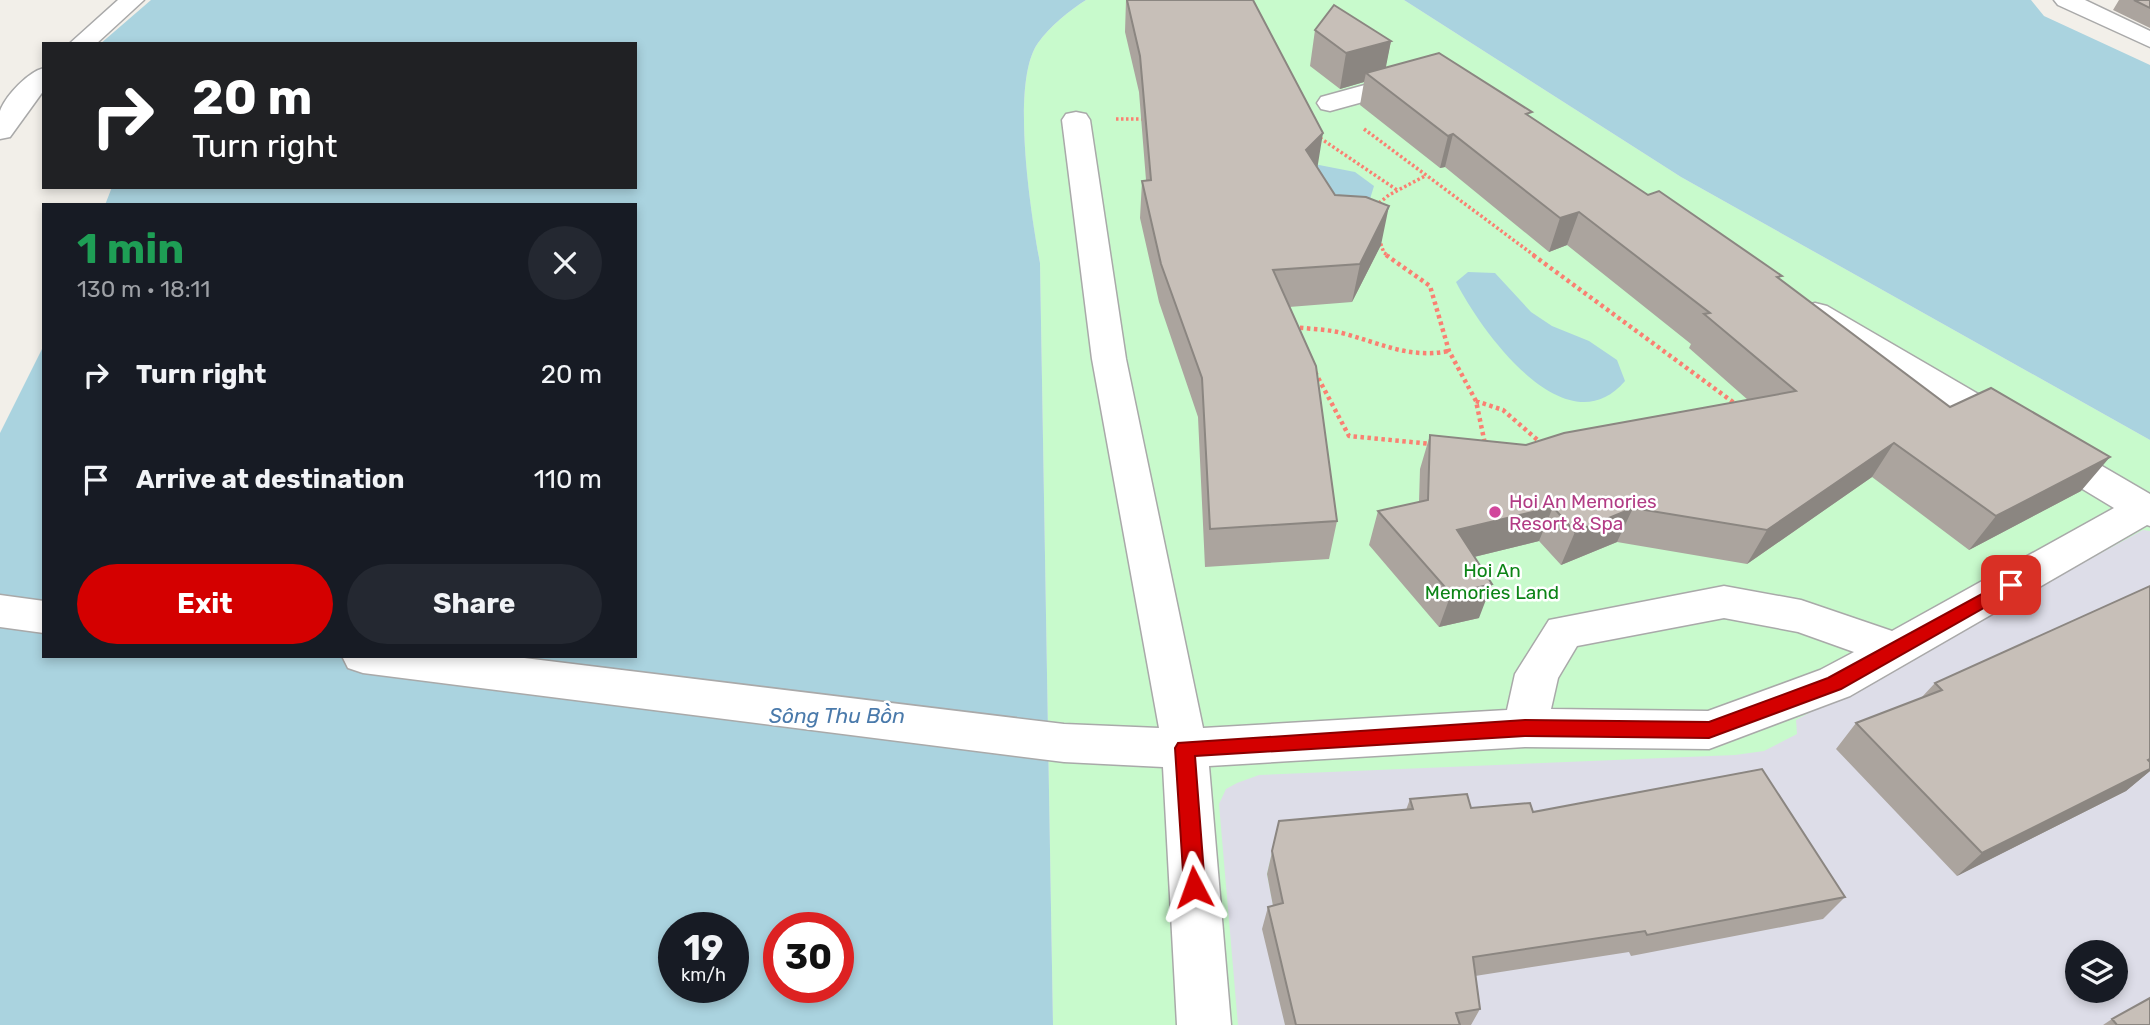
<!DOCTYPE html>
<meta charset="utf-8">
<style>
:root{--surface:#171b24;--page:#242831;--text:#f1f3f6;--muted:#9ea1a6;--accent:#d40000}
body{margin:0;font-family:Rubik,sans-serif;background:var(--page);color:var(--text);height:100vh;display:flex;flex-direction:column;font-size:26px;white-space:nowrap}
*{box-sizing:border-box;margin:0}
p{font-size:23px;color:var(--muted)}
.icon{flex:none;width:38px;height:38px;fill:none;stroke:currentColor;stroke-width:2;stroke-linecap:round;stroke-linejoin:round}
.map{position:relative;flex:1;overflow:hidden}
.side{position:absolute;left:42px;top:203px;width:595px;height:455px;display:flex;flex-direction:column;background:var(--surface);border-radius:0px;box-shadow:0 4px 10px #0003}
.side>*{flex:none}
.guide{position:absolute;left:42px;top:42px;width:595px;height:147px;border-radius:0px;box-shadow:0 4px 10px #0003;background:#202124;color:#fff;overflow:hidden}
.controls{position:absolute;left:2065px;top:940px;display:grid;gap:14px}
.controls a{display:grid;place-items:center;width:63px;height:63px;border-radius:50%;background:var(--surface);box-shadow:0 4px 10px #0003;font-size:35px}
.speed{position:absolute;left:658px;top:912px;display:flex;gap:14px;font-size:35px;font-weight:700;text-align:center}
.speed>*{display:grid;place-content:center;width:91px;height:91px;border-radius:50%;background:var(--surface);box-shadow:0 4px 10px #0003;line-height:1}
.speed small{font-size:18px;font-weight:400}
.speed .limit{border:10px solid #d22;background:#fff;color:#111}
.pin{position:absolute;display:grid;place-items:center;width:60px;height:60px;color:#fff;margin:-30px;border-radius:14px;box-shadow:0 4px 10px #0006}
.me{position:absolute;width:77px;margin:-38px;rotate:356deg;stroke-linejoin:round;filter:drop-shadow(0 0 5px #0008)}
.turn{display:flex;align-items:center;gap:24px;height:147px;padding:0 35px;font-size:32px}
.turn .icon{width:91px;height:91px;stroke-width:2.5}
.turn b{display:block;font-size:49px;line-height:60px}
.round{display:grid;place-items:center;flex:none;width:74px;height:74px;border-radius:37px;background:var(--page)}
.summary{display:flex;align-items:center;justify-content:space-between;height:119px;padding:0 35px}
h1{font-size:42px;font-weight:700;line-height:52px;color:#1e9e55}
.action{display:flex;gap:14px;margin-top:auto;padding:14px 35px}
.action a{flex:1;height:80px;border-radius:42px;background:var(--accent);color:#fff;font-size:28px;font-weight:700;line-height:80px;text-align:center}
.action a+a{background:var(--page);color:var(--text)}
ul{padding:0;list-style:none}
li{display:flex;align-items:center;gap:21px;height:105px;padding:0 35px}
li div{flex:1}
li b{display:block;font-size:26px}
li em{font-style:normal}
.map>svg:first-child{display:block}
.park{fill:#c8facc;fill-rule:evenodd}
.plaza{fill:#dddde8;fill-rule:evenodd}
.water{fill:#aad3df;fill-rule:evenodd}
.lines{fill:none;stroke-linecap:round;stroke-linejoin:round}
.minor-casing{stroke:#a9a9a9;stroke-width:3}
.path-far1{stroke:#fa8072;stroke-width:3.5;stroke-dasharray:2.5 2.5;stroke-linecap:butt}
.path{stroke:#fa8072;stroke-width:4.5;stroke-dasharray:3.5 3.5;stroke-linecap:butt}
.minor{fill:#fff;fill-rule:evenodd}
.wall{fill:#aba49e}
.shaded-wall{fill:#8b8681}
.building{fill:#c7bfb8;stroke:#8b8681;stroke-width:2}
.route{fill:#d40000;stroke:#8a0000;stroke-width:2}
.hotel-dot{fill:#d1479c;stroke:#fff;stroke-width:2.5}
.labels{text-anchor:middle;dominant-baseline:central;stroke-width:5;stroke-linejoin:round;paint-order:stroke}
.hotel-label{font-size:19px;fill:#b23c85;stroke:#fff;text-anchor:start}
.park-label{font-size:19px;fill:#0c8416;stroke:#fff}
.water-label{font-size:21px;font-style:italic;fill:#4a7aab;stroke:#fff}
</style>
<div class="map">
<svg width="2150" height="1025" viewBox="0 0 2150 1025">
<rect width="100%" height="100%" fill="#f2efe9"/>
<path class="park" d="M1086 0H1404L1681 177 2150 440V1025H1053L1040 263C1031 216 1010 82 1038 43 1049 27 1070 10 1086 0ZM2077 952H2116V990H2077Z"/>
<path class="plaza" d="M2143 530 2150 531V1001L2107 1025H1468L1274 844 1267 874 1277 925 1285 1025H1238L1219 804 1226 789 1237 783 1259 775 1735 755 1764 751 1797 734 1796 720ZM2077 952H2116V990H2077Z"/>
<path class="water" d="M151 0H1086C1070 10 1049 27 1038 43 1010 82 1031 215 1040 263L1053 1025H0V433L44 345V656H635V205H105L112 187H635V44H100ZM674 928H733V987H674ZM779 928H838V987H779Z
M1404 0H2031L2044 16 2150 65V440L1681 177Z
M1314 164 1355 172 1374 186 1370 199 1363 204 1263 183Z
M1468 272 1495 273 1531 312 1552 326 1589 341 1617 360 1625 381C1566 450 1481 331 1456 282Z"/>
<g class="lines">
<defs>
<path id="minor" d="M118 0H144L96 44H69Z
M2054 0H2085L2150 31V47L2058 5Z
M44 68V90L10 137 0 139C0 131 0 118 0 111 6 95 28 72 44 68Z
M1412 72 1421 74 1425 80 1421 86 1330 111 1321 109 1317 103 1321 97Z
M1076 112 1086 114 1090 120 1126 359 1203 728 1507 710 1515 674 1549 620 1724 586 1801 600 1892 631 2114 508 1803 320 1799 313 1803 306 1815 303 1827 306 2150 494V526L2147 525 1850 696 1709 749 1525 747 1209 766 1231 1025H1177L1163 767 1064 762 363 673 348 668 342 656H507L1064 724 1159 728 1092 359 1062 120 1066 114ZM1724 618 1798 632 1854 652 1820 670 1708 711 1551 709 1558 678 1577 646Z
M0 595 44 601V633L0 627Z"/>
</defs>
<use href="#minor" class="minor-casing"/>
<path class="path-far1" d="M1116 119H1145
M1364 129 1535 256
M1320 138 1397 190
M1375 206 1389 195 1425 176
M1379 239 1384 253 1389 256"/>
<path class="path" d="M1386 255 1430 286 1449 351 1476 401 1485 444
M1533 255 1737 405
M1293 327C1309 329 1326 329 1342 333 1380 343 1409 359 1449 351
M1315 372 1349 436 1432 444
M1476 401 1503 410 1541 443"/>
<use href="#minor" class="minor"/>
</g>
<path class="wall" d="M1126 0H1253L1317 168 1335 195 1381 245 1352 302 1289 307 1337 521 1329 559 1205 567 1198 417 1159 302 1140 218 1142 181 1146 180 1139 92 1125 32Z
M2119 0H2150V28L2113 10Z
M1315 30 1391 41 1385 68 1531 117 1648 195 1780 280 1950 407 2081 491 1969 550 1872 477 1747 564 1617 542 1561 565 1539 541 1474 557 1479 618 1439 627 1369 545 1378 511 1419 502 1420 469 1430 435 1526 445 1748 400 1689 348 1691 344 1567 245 1549 252 1445 167 1440 168 1360 105 1364 82 1340 89 1310 66Z
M2150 586V771L2126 791 1957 876 1836 749 1856 723 1921 698 1935 683Z
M1410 799 1471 808 1533 812 1845 897 1823 919 1631 956 1629 952 1475 976 1480 1009 1471 1025H1285L1262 929 1268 907 1273 906 1267 874 1279 821 1406 810Z
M2112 1019 2150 1025H2103Z"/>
<path class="shaded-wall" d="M1391 41 1384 77 1366 73 1364 82 1340 89 1346 53Z
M1323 133 1317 170 1306 150Z
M1453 134 1445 167 1440 168 1448 136Z
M1389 206 1381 245 1352 302 1360 264Z
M1579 212 1567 245 1549 252 1560 218Z
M1894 443 1872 477 1747 564 1767 530Z
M2110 457 2081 491 1969 550 1996 516Z
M1553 507 1539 541 1445 564 1457 530Z
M1633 508 1617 542 1561 565 1575 532Z
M1492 584 1479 618 1439 627 1451 594Z
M2150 759V771L2126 791 1957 876 1982 853Z"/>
<path class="building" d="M1127 0H1253L1323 133 1306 150 1335 195 1366 197 1389 206 1360 264 1273 270 1316 366 1337 521 1210 529 1202 378 1161 264 1142 181 1151 180 1140 56Z
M2134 0H2150V8Z
M1334 5 1391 41 1346 53 1315 30Z
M1439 53 1532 112 1526 114 1648 195 1659 191 1782 276 1777 277 1950 407 1991 388 2110 457 1996 516 1894 443 1767 530 1633 508 1575 532 1553 507 1457 530 1492 584 1451 594 1378 511 1428 500 1430 435 1526 445 1564 433 1796 391 1704 314 1710 313 1579 212 1560 218 1453 134 1448 136 1366 73Z
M2150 586V759L2148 760 2150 762V769L1982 853 1856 723 1942 690 1935 683Z
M1762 769 1845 897 1647 935 1645 931 1473 957 1480 1009 1456 1013 1460 1025H1296L1268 907 1283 903 1272 851 1279 821 1413 809 1410 799 1467 794 1471 808 1530 803 1533 812Z
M2150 998V1025H2117L2112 1019Z"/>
<path class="route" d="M2011 578 2017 580 2019 585 2017 589 1841 689 1709 738 1525 736 1195 756 1205 887 1202 893 1194 896 1187 893 1184 887 1175 748 1178 743 1525 720 1709 722 1828 678Z"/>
<circle class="hotel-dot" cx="1495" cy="512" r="7"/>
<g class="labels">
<g class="hotel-label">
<text x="1509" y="501">Hoi An Memories<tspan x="1509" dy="22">Resort &amp; Spa</tspan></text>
</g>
<g class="park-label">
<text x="1492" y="570">Hoi An<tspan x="1492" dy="22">Memories Land</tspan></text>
</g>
<g class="water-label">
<text x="837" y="715">Sông Thu Bồn</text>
</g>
</g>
</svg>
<div class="controls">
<a><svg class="icon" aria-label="layers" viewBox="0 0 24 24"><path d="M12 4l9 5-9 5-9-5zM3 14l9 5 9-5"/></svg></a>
</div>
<div class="speed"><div>19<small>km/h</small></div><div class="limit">30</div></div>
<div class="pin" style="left:2011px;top:585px;background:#d93025"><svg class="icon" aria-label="arrive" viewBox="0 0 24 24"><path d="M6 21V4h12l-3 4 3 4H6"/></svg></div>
<svg class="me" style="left:1194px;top:887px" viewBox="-20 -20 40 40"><path d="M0-17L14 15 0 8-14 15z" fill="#d40000" stroke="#fff" stroke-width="4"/></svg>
<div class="guide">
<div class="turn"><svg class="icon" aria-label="right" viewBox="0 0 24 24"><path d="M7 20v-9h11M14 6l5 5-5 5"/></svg><div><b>20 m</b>Turn right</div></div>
</div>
<section class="side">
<div class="summary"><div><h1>1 min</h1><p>130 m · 18:11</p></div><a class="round"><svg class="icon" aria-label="close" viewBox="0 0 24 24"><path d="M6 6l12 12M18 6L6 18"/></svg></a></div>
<ul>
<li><svg class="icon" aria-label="right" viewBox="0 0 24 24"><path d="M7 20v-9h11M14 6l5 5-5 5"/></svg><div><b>Turn right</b></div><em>20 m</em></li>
<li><svg class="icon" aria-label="arrive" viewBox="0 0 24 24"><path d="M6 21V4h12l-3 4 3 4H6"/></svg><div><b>Arrive at destination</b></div><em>110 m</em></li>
</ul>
<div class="action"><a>Exit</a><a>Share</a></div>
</section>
</div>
